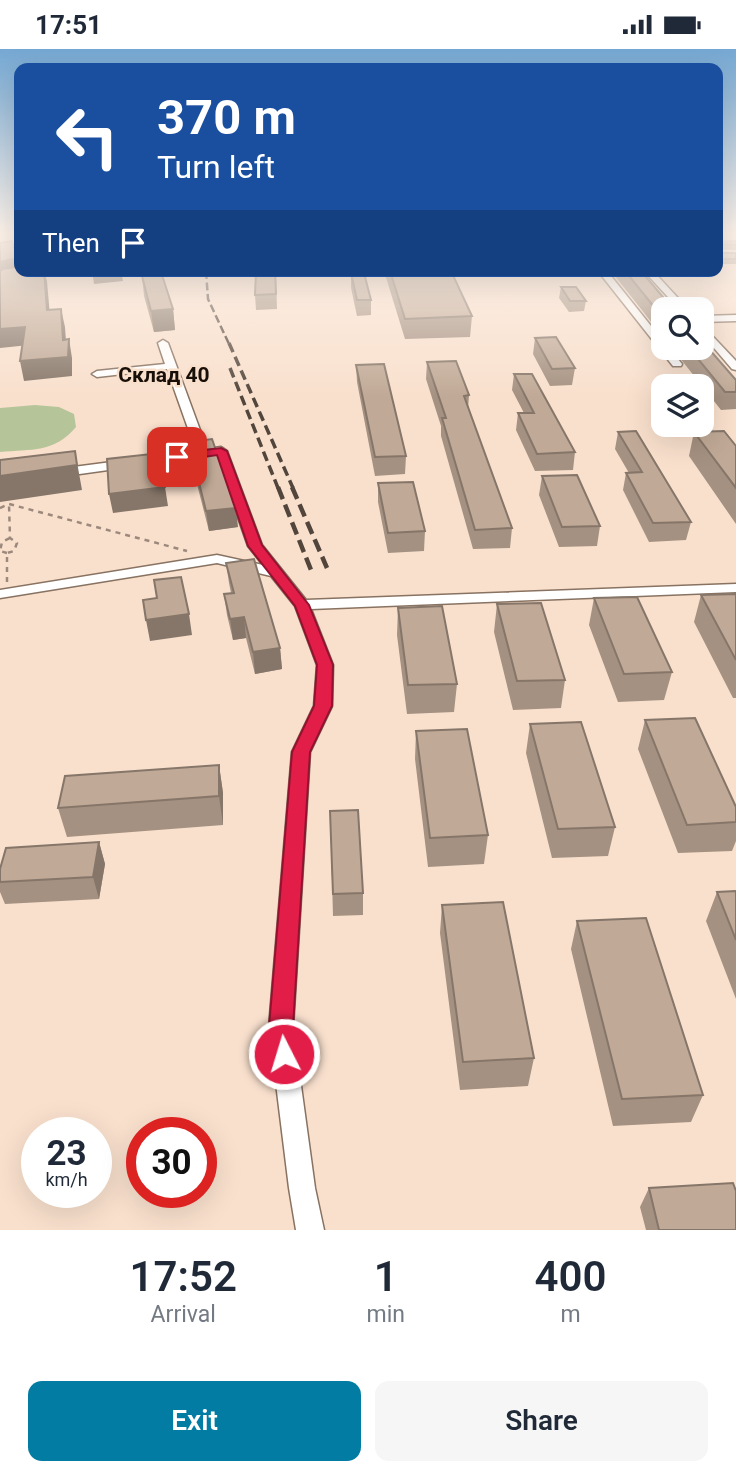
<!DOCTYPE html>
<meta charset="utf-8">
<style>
:root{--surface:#fff;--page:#f6f6f7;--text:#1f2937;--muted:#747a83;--accent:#027ca3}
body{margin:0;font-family:Roboto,sans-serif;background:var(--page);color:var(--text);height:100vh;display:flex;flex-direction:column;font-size:26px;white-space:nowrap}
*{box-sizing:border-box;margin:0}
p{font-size:23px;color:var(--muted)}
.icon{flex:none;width:38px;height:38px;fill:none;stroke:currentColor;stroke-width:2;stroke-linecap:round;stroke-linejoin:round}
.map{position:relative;height:1181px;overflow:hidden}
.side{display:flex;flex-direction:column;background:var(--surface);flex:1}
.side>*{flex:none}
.top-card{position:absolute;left:14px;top:14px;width:709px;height:214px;border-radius:14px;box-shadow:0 7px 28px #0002;background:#1a4fa0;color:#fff;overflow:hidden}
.controls{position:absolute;left:651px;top:248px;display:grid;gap:14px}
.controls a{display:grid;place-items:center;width:63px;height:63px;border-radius:14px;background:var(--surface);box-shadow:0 7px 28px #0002;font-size:35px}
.speed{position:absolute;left:21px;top:1068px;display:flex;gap:14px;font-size:35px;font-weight:700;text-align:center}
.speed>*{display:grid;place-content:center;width:91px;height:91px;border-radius:50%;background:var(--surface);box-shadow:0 7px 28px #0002;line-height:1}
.speed small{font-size:18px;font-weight:400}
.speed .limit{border:10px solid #d22;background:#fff;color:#111}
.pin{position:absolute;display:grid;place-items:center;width:60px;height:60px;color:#fff;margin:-30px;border-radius:14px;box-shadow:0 4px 10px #0006}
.me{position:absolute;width:77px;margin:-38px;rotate:355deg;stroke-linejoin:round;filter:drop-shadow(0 0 5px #0008)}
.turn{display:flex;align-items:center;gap:24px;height:147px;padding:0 28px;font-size:32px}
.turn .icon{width:91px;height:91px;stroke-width:2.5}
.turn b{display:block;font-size:49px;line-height:60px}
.then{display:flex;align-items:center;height:66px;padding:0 28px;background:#0003;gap:14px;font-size:26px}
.eta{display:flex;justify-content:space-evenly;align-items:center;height:119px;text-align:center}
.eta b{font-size:42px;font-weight:600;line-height:49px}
.action{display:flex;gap:14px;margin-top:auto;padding:14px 28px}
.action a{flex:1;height:80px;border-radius:14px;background:var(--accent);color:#fff;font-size:28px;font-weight:600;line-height:80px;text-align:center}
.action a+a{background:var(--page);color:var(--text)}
.status{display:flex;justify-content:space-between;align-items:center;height:49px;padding:0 35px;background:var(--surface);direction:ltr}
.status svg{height:19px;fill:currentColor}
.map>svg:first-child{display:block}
.green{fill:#b6c599}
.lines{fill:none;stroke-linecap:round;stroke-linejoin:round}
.minor-casing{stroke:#887261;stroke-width:3}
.path{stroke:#9c897c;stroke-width:2.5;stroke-dasharray:5 5;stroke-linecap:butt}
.minor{fill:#fff;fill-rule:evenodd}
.rail-far2{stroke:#52453c;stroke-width:2.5;stroke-dasharray:8 3.5;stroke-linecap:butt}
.rail-far1{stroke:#52453c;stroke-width:3.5;stroke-dasharray:10 5;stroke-linecap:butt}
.rail{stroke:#52453c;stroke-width:4.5;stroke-dasharray:13 6;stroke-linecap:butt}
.wall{fill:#a59181}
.shaded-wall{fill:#867669}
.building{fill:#c0a996;stroke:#867669;stroke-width:2}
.route{fill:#e11d48;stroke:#92132f;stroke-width:2}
.labels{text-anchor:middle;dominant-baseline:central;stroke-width:5;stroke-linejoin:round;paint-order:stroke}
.far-district-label{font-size:21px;font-weight:bold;fill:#180f09;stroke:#f9e0cd}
</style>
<div class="status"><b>17:51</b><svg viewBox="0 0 49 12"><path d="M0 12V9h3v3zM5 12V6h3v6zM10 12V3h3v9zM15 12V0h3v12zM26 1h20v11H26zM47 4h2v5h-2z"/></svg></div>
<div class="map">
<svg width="736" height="1181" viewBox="0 0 736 1181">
<rect width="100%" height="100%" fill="#f9e0cd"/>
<path class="green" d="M35 356 59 358 74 365 76 378C54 404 32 400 0 403V359Z"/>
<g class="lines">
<defs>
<path id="minor" d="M598 222H607L663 292V299H669L682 315 681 317H673Z
M644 222H653L689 261H680Z
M736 266V272L702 273V267Z
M702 276 736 312V321L732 320 702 285Z
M163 291 168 294 207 400 221 398 227 402 262 496 306 551 736 535V543L311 560 333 616 332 657 310 703 293 978 315 1139 324 1181H296L289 1139 269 978 292 703 314 657 317 616 295 557 271 527 217 514 0 549V541L217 506 263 516 248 497 216 406 58 428 52 424 58 420 196 402 167 320 97 328 92 325 97 322 165 315 158 294Z"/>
</defs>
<use href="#minor" class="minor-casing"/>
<path class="path" d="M0 459 9 455 187 502
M7 504 0 502 2 493 10 489
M7 533V504L14 502 17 494 10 489 9 455"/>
<use href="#minor" class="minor"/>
<path class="rail-far2" d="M206 222 208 250 229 295"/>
<path class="rail-far1" d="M229 294 293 439
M230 319 278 439"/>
<path class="rail" d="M278 438 311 521
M292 438 327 519"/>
</g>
<path class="wall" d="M736 192V201L718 200V202V193Z
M718 203 719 204H736V215H718Z
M256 222H280V224H276L277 260 256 261 255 246Z
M384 222H451L472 267 470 288 405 290Z
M611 222H641L663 261V288Z
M351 224 371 251V266L357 267 351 239Z
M142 227 173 260 175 281 154 283 144 247Z
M561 238 586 252 584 262 569 263 559 249Z
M535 289 575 319 572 336 550 337 533 305Z
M672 299H702L736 331V360L721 361Z
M427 313 469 346 468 360 512 479 510 499 473 500 441 387V377L426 330Z
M356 316 406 407 405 425 375 427 357 333Z
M514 325 575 403 573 421 535 422 516 381 518 364H524L512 341Z
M618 383 691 473 686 491 649 493 623 441 626 424H629L615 400Z
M694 383 736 397V475L689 407Z
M189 393 238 478 209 482 191 412Z
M542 427 600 477 597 497 559 498 539 446Z
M378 434 425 482 424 502 388 504 378 453Z
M226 514 280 599 282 620 255 625 246 589 233 591 227 566 224 545 231 544 229 534Z
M736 545V649H733L694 573 701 546Z
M594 549 672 623 664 651 618 653 589 576Z
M497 555 565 631 561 659 513 661 494 583Z
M398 559 457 635 454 663 407 665 397 586Z
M645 671 736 758V792L732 802 678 804 638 700Z
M530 675 615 778 608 807 552 809 526 704Z
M416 682 488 786 484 815 428 818 415 710Z
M219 716 223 744V776L67 788 58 759Z
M330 762 363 844V866L333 867Z
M99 793 105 815 99 850 5 855 0 843V820Z
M736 842V950L706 872 717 843Z
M442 856 534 1009 528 1037 460 1041 440 884Z
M577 872 703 1046 691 1073 613 1077 571 900Z
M649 1139 736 1181H646L640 1158Z"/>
<path class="shaded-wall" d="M17 209 19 219 0 221V213Z
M44 222 47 232 51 279 47 261Z
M92 222H121L123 232 94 235Z
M61 260 65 278 67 308 69 290 72 309V327L24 332 20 312 63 291Z
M173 260 175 281 154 283 151 262Z
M25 278 29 296 0 299V280Z
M75 402 82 441 0 453V427Z
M165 438 168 457 113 464 109 445Z
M236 459 238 478 209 482 206 462Z
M189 565 192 586 150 592 146 571Z
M244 568 246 589 233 591 230 570Z
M280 599 282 620 255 625 253 603Z
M219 716 223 744V776L219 747Z
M99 793 105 815 99 850 93 828Z"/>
<path class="building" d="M12 192 17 209 0 213V194Z
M736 192V196L719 195 718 199V193Z
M718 203 719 204H736V210H718Z
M19 218V222H44L47 261 61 260 63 291 69 290 68 308 20 312 25 278 0 280V221H1L0 220Z
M256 222H275L276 245 255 246Z
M390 222H451L472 267 405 270Z
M625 222H641L674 261H663V269Z
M351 224H364L371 251H357Z
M162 226 173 260 151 262 142 227Z
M561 238H576L586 252H570Z
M556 288 575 319 552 320 535 289Z
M702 292 736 331V343H725L689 299H702Z
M456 312 469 346 464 347 512 479 475 481 442 369H446L427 313Z
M384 315 406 407 375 408 356 316Z
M514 325H532L575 403 537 405 518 364H534Z
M636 382 691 473 653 474 626 424 642 423 618 383Z
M724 382 736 397V439L694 383Z
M212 390 236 459 206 462 189 393Z
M75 402 77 416 0 427V411Z
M160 404 165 438 109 445 107 410Z
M577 426 600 477 562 478 542 427Z
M413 433 425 482 388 484 378 434Z
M254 510 280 599 253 603 244 568 230 570 224 545 234 544 226 514Z
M181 528 189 565 146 571 143 551 157 549 154 531Z
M736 545V611L701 546Z
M637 548 672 623 624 625 594 549Z
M541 554 565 631 517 632 497 555Z
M442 557 457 635 408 636 398 559Z
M695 669 736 758V773L687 776 645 671Z
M581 673 615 778 558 780 530 675Z
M467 680 488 786 430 789 416 682Z
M219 716V747L58 759 65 727Z
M358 761 363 844 333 845 330 762Z
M99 793 93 828 0 833V820L6 799Z
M736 842V891L717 843Z
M503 853 534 1009 463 1013 442 856Z
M646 869 703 1046 622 1050 577 872Z
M733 1134 736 1142V1181H659L649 1139Z"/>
<linearGradient id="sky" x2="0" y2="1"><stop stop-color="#75a8d3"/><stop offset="0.53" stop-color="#fcf1e8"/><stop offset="1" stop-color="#fcf1e8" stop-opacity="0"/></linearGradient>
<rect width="736" height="348" fill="url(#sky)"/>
<path class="route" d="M221 399 227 402 262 496 309 556 333 616 332 657 310 703 293 978 297 1005 293 1013 284 1017 276 1013 269 978 292 703 314 657 317 616 295 557 248 497 217 406 177 412 171 408 177 404Z"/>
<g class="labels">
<g class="far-district-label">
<text x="164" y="326">Склад 40</text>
</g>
</g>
</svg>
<div class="controls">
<a><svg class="icon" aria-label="search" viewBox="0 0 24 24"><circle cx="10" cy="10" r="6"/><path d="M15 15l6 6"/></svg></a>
<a><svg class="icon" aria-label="layers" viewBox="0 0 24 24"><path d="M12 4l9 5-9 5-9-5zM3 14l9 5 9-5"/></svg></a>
</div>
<div class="speed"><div>23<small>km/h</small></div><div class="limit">30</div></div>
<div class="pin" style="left:177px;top:408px;background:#d93025"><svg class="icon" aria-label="arrive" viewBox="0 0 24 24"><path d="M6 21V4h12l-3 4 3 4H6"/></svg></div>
<svg class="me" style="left:284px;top:1005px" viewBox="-20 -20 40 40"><circle r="17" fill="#e11d48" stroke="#fff" stroke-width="3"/><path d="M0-11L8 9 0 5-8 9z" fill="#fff"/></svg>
<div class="top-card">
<div class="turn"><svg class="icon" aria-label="left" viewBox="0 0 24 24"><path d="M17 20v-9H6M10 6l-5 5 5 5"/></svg><div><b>370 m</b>Turn left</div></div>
<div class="then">Then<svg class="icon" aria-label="arrive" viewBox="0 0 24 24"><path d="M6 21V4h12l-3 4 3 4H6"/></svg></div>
</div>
</div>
<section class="side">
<div class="eta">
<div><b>17:52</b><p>Arrival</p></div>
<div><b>1</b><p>min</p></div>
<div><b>400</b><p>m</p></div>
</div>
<div class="action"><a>Exit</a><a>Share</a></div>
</section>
